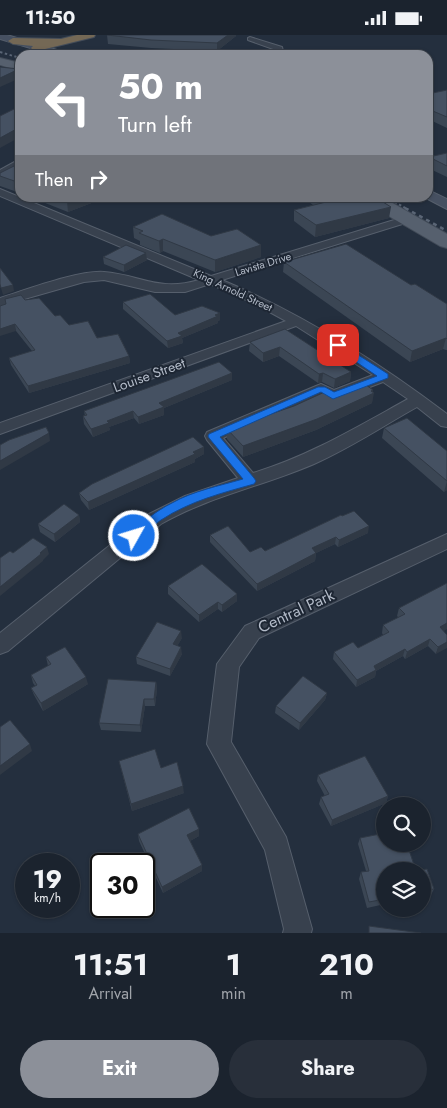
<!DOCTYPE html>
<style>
:root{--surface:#1b232e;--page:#282f3a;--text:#f1f3f6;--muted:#a0a4aa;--line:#39404a;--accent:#8c9099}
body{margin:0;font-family:Jost,sans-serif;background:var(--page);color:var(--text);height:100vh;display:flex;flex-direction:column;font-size:19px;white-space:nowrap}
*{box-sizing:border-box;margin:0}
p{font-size:16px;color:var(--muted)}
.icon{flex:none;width:28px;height:28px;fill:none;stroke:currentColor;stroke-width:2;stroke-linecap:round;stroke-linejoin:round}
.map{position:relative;height:898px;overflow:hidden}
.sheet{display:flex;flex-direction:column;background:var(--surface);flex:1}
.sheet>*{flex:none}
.top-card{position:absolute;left:15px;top:15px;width:418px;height:152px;border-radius:15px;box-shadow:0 1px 4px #0004,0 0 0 1px var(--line);background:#8c9099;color:#fff;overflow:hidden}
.tools{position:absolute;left:376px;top:762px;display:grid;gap:10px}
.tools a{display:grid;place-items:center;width:55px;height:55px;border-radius:50%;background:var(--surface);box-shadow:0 1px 4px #0004,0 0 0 1px var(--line);font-size:25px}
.speed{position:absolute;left:15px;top:818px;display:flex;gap:10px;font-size:25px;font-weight:700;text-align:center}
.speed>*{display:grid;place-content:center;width:65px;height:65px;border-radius:50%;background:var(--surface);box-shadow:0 1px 4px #0004,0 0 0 1px var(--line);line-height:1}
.speed small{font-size:12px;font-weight:400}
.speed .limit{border:2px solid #111;border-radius:8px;background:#fff;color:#111}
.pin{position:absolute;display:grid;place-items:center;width:42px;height:42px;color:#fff;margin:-21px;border-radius:10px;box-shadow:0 2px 8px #0006}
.me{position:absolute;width:55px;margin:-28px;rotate:51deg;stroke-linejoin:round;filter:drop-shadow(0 0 4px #0008)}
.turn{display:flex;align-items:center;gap:18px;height:105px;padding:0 20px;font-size:22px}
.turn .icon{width:65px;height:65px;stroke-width:2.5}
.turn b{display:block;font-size:35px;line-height:42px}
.then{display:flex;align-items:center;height:48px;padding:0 20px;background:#0003;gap:10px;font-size:19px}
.eta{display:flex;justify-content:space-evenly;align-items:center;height:85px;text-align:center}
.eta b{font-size:30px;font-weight:700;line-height:35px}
.primary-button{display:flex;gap:10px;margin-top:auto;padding:10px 20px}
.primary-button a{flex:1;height:58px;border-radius:30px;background:var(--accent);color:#fff;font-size:20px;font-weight:700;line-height:58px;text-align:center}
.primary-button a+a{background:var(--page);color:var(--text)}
.status{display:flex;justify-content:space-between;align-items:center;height:35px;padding:0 25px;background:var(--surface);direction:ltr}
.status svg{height:14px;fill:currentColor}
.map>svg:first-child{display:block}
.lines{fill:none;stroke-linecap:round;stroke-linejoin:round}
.street-casing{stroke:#565f6c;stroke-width:2}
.secondary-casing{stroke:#565f6c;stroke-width:2}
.primary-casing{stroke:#414a57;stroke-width:2}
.highway-casing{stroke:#434c59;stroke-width:2}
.street{fill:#38414e;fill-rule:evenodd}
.secondary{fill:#465061;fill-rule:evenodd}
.primary{fill:#56606e;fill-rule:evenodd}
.highway{fill:#746855;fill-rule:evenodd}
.rail-far1{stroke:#5a6575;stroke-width:2;stroke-dasharray:2.5 2.5;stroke-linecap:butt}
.rail{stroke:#5a6575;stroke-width:2.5;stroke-dasharray:4 4;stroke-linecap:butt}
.wall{fill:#3b4654}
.shaded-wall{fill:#303945}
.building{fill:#455162;stroke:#303945}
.route{fill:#1a73e8;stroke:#114b97}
.labels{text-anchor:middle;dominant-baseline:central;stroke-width:4;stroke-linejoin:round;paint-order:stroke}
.far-street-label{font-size:11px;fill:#b4bcc9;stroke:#1d2633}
.street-label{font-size:14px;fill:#b4bcc9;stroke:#1d2633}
.near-street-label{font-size:16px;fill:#b4bcc9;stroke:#1d2633}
</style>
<div class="status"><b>11:50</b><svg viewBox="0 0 49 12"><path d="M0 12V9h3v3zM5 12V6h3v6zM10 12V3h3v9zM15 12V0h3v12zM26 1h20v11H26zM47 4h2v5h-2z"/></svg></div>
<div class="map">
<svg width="447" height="898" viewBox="0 0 447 898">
<rect width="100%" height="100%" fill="#242f3e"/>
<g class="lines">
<defs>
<path id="street" d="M250 2 282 12 284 20H276V15L248 5V3Z
M20 124V131L0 142V135Z
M0 154 211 241 404 182H412L414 184 412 186 222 245C303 279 377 326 447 379V392L441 391 417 372C383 391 350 413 314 429 263 451 210 461 161 489L8 616 0 619V598L149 479 185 461 238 443 207 405 205 401 207 397 316 351 321 349 334 355 373 340 296 291 0 399V388L286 286 253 268 210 249 185 257H155L104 245 84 247 0 271V263C26 255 79 235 104 237 141 240 158 257 199 245L0 161ZM383 347 408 364C357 392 309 421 253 438L223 403 320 360 333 366Z
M447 499V514L259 603 239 632 231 707 286 802 312 894 311 898H283L284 894 265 815 207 709 217 629 245 591Z"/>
<path id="secondary" d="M0 0H7L67 18 69 20H54L0 4Z
M428 155 447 164V174L424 162H428Z"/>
<path id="primary" d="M0 23 20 28V36L0 30Z
M361 162H382L447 199V213L440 211 363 166Z"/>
<path id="highway" d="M77 0H95L94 2 37 16 33 15 31 13 33 11 13 9 8 6 13 3 61 4Z"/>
</defs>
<use href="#street" class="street-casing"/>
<use href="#secondary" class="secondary-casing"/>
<use href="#primary" class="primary-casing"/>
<use href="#highway" class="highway-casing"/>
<use href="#street" class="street"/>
<use href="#secondary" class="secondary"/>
<use href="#primary" class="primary"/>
<use href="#highway" class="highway"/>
<path class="rail-far1" d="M0 17 20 23
M386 162 407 174"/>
<path class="rail" d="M405 173 447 196"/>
</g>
<path class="wall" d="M107 0 236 1 217 16 151 13 108 9Z
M447 55V93L428 84V59Z
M447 118V142L428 133 429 122Z
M20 128V158L0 151V138Z
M30 162H102V164L68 177Z
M302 162H375L389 183 315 202 294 186V175L313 170Z
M133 192 211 201 261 210V222L215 237 163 216 160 218 140 210V206L134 203Z
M103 222 147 225 124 237 104 229Z
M284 227 411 250 447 269V315H446L443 314 410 327 283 237Z
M5 264 25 265 55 281 69 290 97 303 129 321 130 328 29 358 11 330 9 323 32 316 16 296 6 269Z
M123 267 175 280 220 278V285L218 286V288L182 303 183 308 168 313 123 274Z
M285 294 351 337 350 346 334 353 322 347 318 348 279 321 263 327 249 316 250 307Z
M232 338V345L164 373V380L139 389 134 383 109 392 110 395 93 402 84 389 83 381H85L84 376Z
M373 355 372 368 316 395 243 422 227 404V394L335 357Z
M384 393 447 416V455L444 457 382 403Z
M204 412V419L195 424V427L89 475 81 465 79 458Z
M79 480 80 487 55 507 40 497 38 489Z
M341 480 368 498 338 512 335 509 316 518 315 526 257 556 210 507V500L250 517 265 516Z
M168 551 237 559V566L222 577 218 574 199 587 168 559Z
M399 573 444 596 436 619 428 611 405 624 403 621 376 636 375 642 356 652 333 624 334 617 358 613 383 600 382 598 383 590 399 583 397 581Z
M182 603 177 611 182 619 170 641 137 629 136 622Z
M46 622 88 649 43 676 34 660 31 653 35 651 33 648 31 640 48 631Z
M156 647 157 654 155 671H145L141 697 101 695 99 688Z
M327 658 325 665 299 695 275 678 276 671Z
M119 726 161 733 184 758 132 776Z
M318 740 388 761 386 768 331 791 319 769 321 762 325 761 317 746Z
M385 798V809H407L416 836 427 834 434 854 431 860 422 862V836H385V869L367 873 359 844 361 837 366 836 358 809 360 803Z
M138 799 199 801 190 806 202 830V836L163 858 139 806Z"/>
<path class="shaded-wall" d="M228 0H236V1L217 16V8Z
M19 34 20 43 0 52V43Z
M20 92V102L0 113V103Z
M76 162H102V164L68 177 67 166Z
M391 172 389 183 315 202 316 190Z
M163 204V216L160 218 159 206Z
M261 210V222L215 237V225Z
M146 218 147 225 124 237V230Z
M13 250 14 256 3 260 1 253Z
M220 278V285L218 286V288L182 303 183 308 168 313 167 306 178 298Z
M15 289 16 296 0 301V294Z
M446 303 443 314 410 327 412 316Z
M280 312 279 321 263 327V318Z
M129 321 130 328 29 358 28 351Z
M351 337 350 346 334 353 335 344Z
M232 338V345L164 373V380L139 389 138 382 159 368Z
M323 338 322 347 318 348 319 339Z
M373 355V358H374L372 368 316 395 243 422V411Z
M133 376 134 383 109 392 110 395 93 402 91 394 107 386Z
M49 398 50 406 0 435V426Z
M204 412V419L195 424V427L89 475 88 467Z
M447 446V455L444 457Z
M79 480 80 487 55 507 54 499Z
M369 491 368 498 338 512 339 505Z
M336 502 335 509 316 518 315 526 257 556V549L312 513Z
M47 512 49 519 43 525V526L0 561V552Z
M237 559V566L222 577V570Z
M218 567V574L199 587V580Z
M447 588V594L438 600 440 592Z
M181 596 182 603 174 617 173 609Z
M430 604 428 611 405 624 407 617Z
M447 607V613L436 619 438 612Z
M181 612 182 619 170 641V634Z
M405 614 403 621 376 636 375 642 356 652 357 645 374 631Z
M86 642 88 649 43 676 41 668Z
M156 647 157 654 155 671 154 664Z
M327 658 325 665 299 695 300 688Z
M144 664 145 671 141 697 140 690Z
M30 709 32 716 0 740V731Z
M183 751 184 758 132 776 131 769Z
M388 761 386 768 331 791 332 785Z
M199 794V801L188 807 187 800Z
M202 830V836L163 858 162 852Z"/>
<path class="building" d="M107 0H228L217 8 151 5Z
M0 32 19 34 0 43Z
M447 55V82L428 74V59Z
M20 71V92L0 103V81Z
M447 118V131L429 122Z
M20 128V148L0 141V138Z
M57 162H76L67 166Z
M319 162H375L391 172 316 190 294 175 326 167Z
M162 179 211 201 237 194 261 210 215 225 163 204 159 206 139 198 143 196 133 192Z
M346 209 411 250 415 249 447 269V304L446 303 412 316 284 227Z
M126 210 146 218 124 230 103 222Z
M0 233 13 250 1 253 0 249Z
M150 259 175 280 202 271 220 278 215 280 218 281 178 298 182 301 167 306 123 267Z
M21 260 25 265 39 263 55 281 60 280 69 290 88 286 97 303 118 299 129 321 28 351 9 323 35 315 15 289 0 294V271L6 269 5 264Z
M285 294 351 337 335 344 323 338 319 339 280 312 263 318 250 307Z
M219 327 232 338 159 368 164 372 138 382 133 376 107 386 109 388 91 394 83 381 87 380 84 376Z
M362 347 373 355 371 356 374 358 317 384 243 411 227 394 294 371 329 355 335 357Z
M407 383 447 416V446L384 393Z
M46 392 49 398 0 426V410L9 405Z
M193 402 204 412 193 417 195 419 88 467 79 458 92 449Z
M64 469 79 480 54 499 38 489Z
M354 476 369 491 339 505 336 502 312 513 316 518 257 549 210 500 228 491 250 517 261 512 265 516 341 480 342 481Z
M33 503 47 512 40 518 41 519 0 552V523L10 516 13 518Z
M202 529 237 559 222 570 218 567 199 580 168 551Z
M447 548V588L440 592 447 600V607L438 612 430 604 407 617 405 614 374 631 376 635 357 645 334 617 353 607 358 613 389 597 383 590 405 579 399 573Z
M157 587 181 596 173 609 181 612 170 634 136 622Z
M65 612 86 642 41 668 31 653 37 650 31 640 51 629 46 622Z
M303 641 327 658 300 688 276 671Z
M108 644 156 647 154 664H144L140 690 99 688Z
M10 685 30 709 0 731V692Z
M155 714 161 733 177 727 183 751 131 769 119 726Z
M365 721 388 761 332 785 321 762 329 759 318 740Z
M189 773 199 794 187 800 202 830 162 852 138 799Z
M385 798V809H407L416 836 427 834 434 854 422 856V836H385V864L369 867 361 837 369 836 360 803Z
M369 891 421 898H369Z"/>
<path class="route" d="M338 307 388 339V343L333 364 321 357 220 402 254 443 256 446 254 449C222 458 190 466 161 485 152 491 141 508 130 504L128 501 130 498C143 487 156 476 172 468 193 456 219 451 243 444L209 403 208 401 209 399 318 352H325L334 357 377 341 334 312V308Z"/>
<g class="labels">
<g class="far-street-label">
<text transform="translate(263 229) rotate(-17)">Lavista Drive</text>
<text transform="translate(233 255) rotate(25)">King Arnold Street</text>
</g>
<g class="street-label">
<text transform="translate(149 340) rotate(-20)">Louise Street</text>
</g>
<g class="near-street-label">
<text transform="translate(296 576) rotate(-25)">Central Park</text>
</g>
</g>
</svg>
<div class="tools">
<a><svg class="icon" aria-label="search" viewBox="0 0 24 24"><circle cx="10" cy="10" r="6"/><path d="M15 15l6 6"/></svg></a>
<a><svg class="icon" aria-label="layers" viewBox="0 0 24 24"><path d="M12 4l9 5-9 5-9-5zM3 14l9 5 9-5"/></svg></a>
</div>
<div class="speed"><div>19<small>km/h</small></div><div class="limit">30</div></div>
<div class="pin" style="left:338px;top:310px;background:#d93025"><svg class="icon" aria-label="arrive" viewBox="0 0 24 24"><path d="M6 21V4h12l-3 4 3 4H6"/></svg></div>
<svg class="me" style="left:134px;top:501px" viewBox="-20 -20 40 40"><circle r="17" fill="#1a73e8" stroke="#fff" stroke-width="3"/><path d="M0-11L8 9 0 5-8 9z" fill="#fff"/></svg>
<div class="top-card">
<div class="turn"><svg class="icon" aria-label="left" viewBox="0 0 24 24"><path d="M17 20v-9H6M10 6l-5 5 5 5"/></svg><div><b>50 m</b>Turn left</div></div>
<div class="then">Then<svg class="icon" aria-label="right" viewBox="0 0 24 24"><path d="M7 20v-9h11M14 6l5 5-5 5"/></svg></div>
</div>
</div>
<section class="sheet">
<div class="eta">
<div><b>11:51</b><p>Arrival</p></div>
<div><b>1</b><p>min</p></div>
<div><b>210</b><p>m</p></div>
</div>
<div class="primary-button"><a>Exit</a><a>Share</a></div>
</section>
